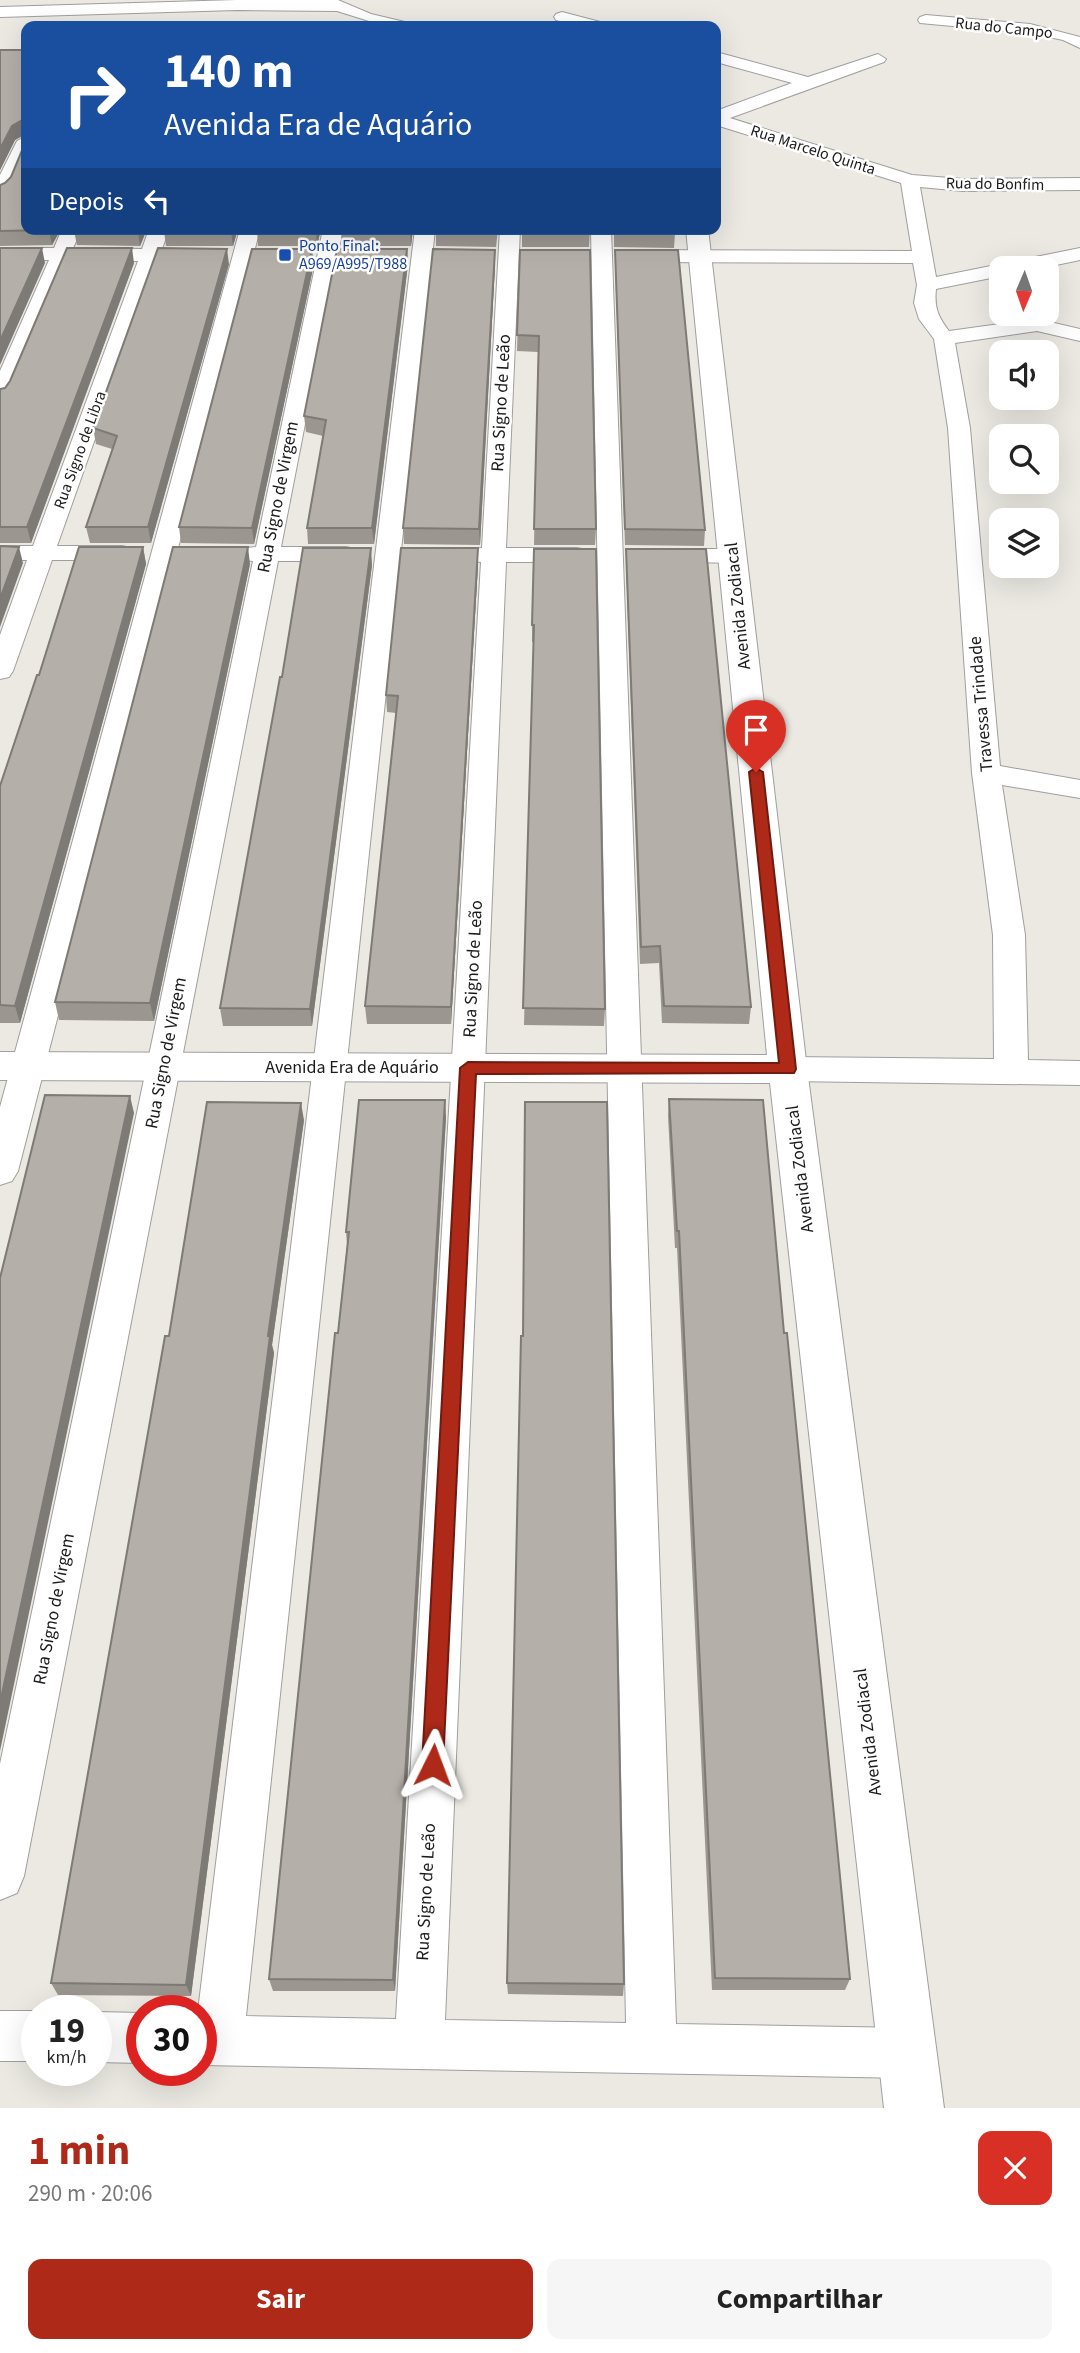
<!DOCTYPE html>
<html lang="pt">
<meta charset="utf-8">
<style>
:root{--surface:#fff;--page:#f6f6f6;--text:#222;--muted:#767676;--accent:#ae2918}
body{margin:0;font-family:"Source Sans 3",sans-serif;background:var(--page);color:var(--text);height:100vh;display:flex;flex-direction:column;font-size:26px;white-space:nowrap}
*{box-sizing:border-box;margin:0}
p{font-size:23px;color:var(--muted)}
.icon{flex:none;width:38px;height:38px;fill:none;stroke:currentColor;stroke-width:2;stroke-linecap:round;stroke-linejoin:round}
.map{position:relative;height:2108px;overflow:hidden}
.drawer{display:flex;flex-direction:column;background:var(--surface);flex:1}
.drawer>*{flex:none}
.hud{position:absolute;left:21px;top:21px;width:700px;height:214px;border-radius:14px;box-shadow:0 7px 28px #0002;background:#1a4fa0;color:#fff;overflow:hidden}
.needle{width:46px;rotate:182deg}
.fabs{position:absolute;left:989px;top:256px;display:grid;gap:14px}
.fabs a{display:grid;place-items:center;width:70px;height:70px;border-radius:14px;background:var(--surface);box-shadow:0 7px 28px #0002;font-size:35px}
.speed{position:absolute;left:21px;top:1995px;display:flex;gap:14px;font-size:35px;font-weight:700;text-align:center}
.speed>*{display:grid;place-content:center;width:91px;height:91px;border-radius:50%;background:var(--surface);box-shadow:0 7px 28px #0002;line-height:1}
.speed small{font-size:18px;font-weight:400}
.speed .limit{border:10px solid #d22;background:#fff;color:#111}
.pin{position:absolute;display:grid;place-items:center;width:60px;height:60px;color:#fff;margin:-72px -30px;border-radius:50% 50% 50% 0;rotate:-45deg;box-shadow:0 0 7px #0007}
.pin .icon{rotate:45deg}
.me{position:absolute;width:77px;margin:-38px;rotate:3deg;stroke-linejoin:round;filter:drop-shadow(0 0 5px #0008)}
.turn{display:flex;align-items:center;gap:24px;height:147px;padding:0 28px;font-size:32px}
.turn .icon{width:91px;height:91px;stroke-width:2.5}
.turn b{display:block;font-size:49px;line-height:60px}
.then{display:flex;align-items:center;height:66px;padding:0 28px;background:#0003;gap:14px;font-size:26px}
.round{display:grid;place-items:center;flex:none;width:74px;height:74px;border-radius:14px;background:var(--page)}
.overview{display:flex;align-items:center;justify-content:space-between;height:119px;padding:0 28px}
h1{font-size:42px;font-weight:700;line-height:52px;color:var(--accent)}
.primary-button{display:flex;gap:14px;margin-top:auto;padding:14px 28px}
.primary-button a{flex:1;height:80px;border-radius:14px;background:var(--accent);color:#fff;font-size:28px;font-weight:700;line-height:80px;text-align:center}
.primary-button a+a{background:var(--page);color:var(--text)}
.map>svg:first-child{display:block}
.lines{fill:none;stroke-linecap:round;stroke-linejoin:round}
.minor-casing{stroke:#9f9f9f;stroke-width:2}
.tertiary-casing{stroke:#9f9f9f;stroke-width:2}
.minor{fill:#fff;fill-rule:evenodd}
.tertiary{fill:#fff;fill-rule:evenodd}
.wall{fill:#9b9690}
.shaded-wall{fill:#7e7a76}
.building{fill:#b4afa8;stroke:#7e7a76;stroke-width:2}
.route{fill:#ae2918;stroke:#711b10;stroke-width:2}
.transit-dot{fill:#1a4fb4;stroke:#fff;stroke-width:2.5}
.labels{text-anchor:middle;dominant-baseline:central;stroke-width:5;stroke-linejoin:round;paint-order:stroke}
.far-street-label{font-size:16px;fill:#1b1b1b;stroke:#fff}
.far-transit-label{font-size:16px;fill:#164399;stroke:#fff;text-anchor:start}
.street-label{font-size:18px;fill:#1b1b1b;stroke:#fff}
</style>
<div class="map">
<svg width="1080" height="2108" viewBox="0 0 1080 2108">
<rect width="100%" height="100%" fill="#ebe9e2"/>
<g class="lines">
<defs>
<path id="minor" d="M237 0H338L371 14 409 23 411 26H385L337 11 237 10 0 17V7Z
M562 12 604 23 606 26H580L556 20 554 17 556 14Z
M926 15 1030 24 1080 37V48L1063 40 1030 33 920 23 918 20 920 17Z
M716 52 808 77 878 54 886 59 884 62 730 118 912 175 963 179 1080 178V190L963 191 920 187 936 277 1080 248V260L1042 268H1001V276L936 289C934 307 938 317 949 331L1037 319 1080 329V341L1037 331 955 343 970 428 1000 766 1080 780V798L1002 785 1025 935 1028 1060 1080 1061V1085L788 1081 776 1078 771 1069 776 1060 788 1057 994 1059 993 935 972 773 948 428 934 339 919 319 914 303 917 285 913 263 634 262 627 260 624 256 627 252 634 250 912 251 901 183 716 125V111L792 83 716 62Z
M26 136C27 153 19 194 0 199V175L17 141Z
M62 229H82L73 248 142 249 149 229H169L162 249 206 251 209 255 206 259 158 261 57 546H122L131 548 134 553 131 558 122 560H52L13 671 9 677 0 679V635L27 560H0V546H33L138 261 68 260 11 396 8 401 0 403V371L49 260H0V248H54Z
M240 229H260L18 1171 12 1181 0 1185V1107Z
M323 229H343L281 547H346L355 549 358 554 355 559 346 561H278L24 1876 17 1893 0 1900V1764L253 561 237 559 234 554 237 549 256 547Z
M415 229H435L246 2016 396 2019 481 562 464 560 461 555 464 550 482 548 500 229H520L506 548H577L586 550 589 555 586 560 577 562H506L445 2020 626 2023 591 229H611L676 2024 907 2028 925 2035 932 2053 925 2071 907 2078 201 2065V2011H198Z
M662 549H733L742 551 745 556 742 561 733 563 653 561 650 556 653 551Z
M0 2011H37V2061H0Z
M96 2012 142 2013V2063L96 2062Z"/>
<path id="tertiary" d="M686 229H708L807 1069 944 2108H884L770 1083 0 1080V1052L767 1055Z"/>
</defs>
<use href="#minor" class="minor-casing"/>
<use href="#tertiary" class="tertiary-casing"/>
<use href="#minor" class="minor"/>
<use href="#tertiary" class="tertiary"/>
</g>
<path class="wall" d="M0 50H26V229H61L52 245 0 246V185L5 183 11 177 23 148 25 134 15 140 0 170Z
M147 229 140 246 77 245 74 231Z
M164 229H238L233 246H166L164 231Z
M257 229H321L317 246H258Z
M341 229H413L411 246H342Z
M436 229H498L496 247 436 246Z
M522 229H590L589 247H522Z
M614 229 675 233 674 248 614 247Z
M407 249 408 264 374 544H308L307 528 323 436 306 432 304 416Z
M520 250 596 529 595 545H534L538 352 517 351Z
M615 250 705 530 704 546 625 545 615 265Z
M134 263 31 543H0V389L5 388Z
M229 264 151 543H90L86 527 112 449 96 444 93 428Z
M314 264 254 544 181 543 179 527Z
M495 265 480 545 404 544 403 528Z
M143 547 146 564 20 1023H0V786L39 675Z
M534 549 605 1009 604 1026 524 1025 534 642H532V625Z
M626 549 751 1007 749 1024 662 1023 659 963 640 964 626 566Z
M250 564 154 1021 59 1020 55 1002Z
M372 565 312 1026H223L220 1008 282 677Z
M478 565 451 1024H367L365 1006 396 713 387 712 386 695Z
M669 1099 784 1333 850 1979 845 1990H712L677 1248H675L668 1116Z
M446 1117 395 1991H273L269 1979 347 1245 346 1232Z
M304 1120 272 1345 274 1353 191 1996 58 1995 51 1983 169 1336Z
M507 1983 624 1984 623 1996 508 1994Z"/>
<path class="shaded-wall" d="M24 119 26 134 15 140 0 170V149L12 126Z
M50 229H61L52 245 49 230Z
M139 229H147L140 246 138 231Z
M232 229H238L233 246 231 231Z
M316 229H321L317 246 316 231Z
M410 229H413L411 246 410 231Z
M42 248 45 263 0 365V341Z
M132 248 134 263 31 543 27 527Z
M227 249 229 264 151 543 148 527Z
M312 249 314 264 254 544 252 528Z
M407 249 408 264 374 544 372 528Z
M495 250V265L480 545 479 529Z
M19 547 23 563 0 627V599Z
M143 547 146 564 20 1023 15 1006Z
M248 547 250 564 154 1021 150 1003Z
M371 548 372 565 312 1026 310 1009Z
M478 548V565L451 1024V1007Z
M130 1096 134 1113 0 1751V1703Z
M445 1100 446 1117 395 1991 393 1980Z
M301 1103 304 1120 272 1345 274 1353 191 1996 186 1985 268 1336Z"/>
<path class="building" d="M0 50H26V229H50L49 230 0 231V185L5 183 11 177 23 148 26 129 24 119 12 126 0 149Z
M75 229H139L138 231H74Z
M164 229H232L231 231H164Z
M257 229H316V231H257Z
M341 229H410V231H341Z
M436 229H497L496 232H435Z
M522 229H590V232H522Z
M614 229H675V233L614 232Z
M0 248H42L0 341Z
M67 248H132L27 527H0V389L5 388 10 381Z
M158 248 227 249 148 527H86L117 436 93 428Z
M252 249H312L252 528 179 527Z
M337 249H407L372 528H307L326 420 304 416Z
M433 249 495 250 479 529 403 528Z
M520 250H590L596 529H534L539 336 517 335Z
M615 250H678L705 530 625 529Z
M0 546 19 547 0 599Z
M79 547H143L15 1006 0 1005V786L37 675H39Z
M173 547H248L150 1003 55 1002Z
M303 548H371L310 1009 220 1008 280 677H282Z
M401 548H478L451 1007 365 1006 398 696 386 695Z
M534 549H596L605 1009 523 1008 534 625H532Z
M626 549H706L751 1007 664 1006 660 946 641 947Z
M45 1095 130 1096 0 1703V1278Z
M669 1099 763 1100 784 1333H787L850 1979 715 1978 679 1231H677Z
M359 1100H445L393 1980 269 1979 335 1333H338L349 1232H346Z
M207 1102 301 1103 268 1336H270L186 1985 51 1983 165 1336H169Z
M525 1102H607L624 1984 507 1983 521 1336H523Z"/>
<path class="route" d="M756 768 763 772 796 1069 794 1073 476 1074 443 1765 440 1773 433 1776 425 1773 422 1765 460 1068 468 1062 779 1063 749 772Z"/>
<rect class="transit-dot" x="278" y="248" width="14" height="14" rx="3.5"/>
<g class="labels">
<g class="far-street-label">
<text transform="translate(1004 28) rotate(6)">Rua do Campo</text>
<text transform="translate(813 150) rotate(18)">Rua Marcelo Quinta</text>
<text transform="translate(995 184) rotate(1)">Rua do Bonfim</text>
<text transform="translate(80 450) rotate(-70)">Rua Signo de Libra</text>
</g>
<g class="far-transit-label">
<text x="299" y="246">Ponto Final:<tspan x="299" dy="18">A969/A995/T988</tspan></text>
</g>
<g class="street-label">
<text transform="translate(501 403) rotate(-87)">Rua Signo de Leão</text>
<text transform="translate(278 497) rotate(-79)">Rua Signo de Virgem</text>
<text transform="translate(738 606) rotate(-96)">Avenida Zodiacal</text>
<text transform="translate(981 704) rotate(-95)">Travessa Trindade</text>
<text transform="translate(473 969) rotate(-87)">Rua Signo de Leão</text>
<text transform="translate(166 1053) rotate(-79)">Rua Signo de Virgem</text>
<text x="352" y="1067">Avenida Era de Aquário</text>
<text transform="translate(800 1169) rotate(-97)">Avenida Zodiacal</text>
<text transform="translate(54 1609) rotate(-79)">Rua Signo de Virgem</text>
<text transform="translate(868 1732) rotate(-97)">Avenida Zodiacal</text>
<text transform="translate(426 1892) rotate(-87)">Rua Signo de Leão</text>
</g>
</g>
</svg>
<div class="fabs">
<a><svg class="needle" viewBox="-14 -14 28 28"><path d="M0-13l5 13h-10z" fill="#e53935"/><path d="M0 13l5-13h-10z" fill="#767676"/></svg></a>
<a><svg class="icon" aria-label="sound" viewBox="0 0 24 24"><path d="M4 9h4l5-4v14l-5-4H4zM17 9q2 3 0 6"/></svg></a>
<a><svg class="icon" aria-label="search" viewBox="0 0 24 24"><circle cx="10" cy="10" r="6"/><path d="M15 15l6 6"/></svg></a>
<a><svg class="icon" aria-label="layers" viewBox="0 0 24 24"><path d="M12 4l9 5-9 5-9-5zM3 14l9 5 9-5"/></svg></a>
</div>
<div class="speed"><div>19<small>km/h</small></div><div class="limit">30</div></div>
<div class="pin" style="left:756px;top:772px;background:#d93025"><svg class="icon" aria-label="arrive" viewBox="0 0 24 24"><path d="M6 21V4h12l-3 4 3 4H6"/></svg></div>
<svg class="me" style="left:433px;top:1765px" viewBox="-20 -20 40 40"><path d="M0-17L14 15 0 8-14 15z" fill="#ae2918" stroke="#fff" stroke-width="4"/></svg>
<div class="hud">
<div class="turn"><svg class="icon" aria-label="right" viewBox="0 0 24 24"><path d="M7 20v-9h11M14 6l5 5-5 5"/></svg><div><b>140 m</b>Avenida Era de Aquário</div></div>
<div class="then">Depois<svg class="icon" aria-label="left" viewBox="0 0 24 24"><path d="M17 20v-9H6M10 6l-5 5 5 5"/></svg></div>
</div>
</div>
<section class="drawer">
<div class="overview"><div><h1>1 min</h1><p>290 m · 20:06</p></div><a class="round" style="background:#d93025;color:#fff"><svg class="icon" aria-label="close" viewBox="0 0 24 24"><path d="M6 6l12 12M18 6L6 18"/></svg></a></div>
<div class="primary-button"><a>Sair</a><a>Compartilhar</a></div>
</section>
